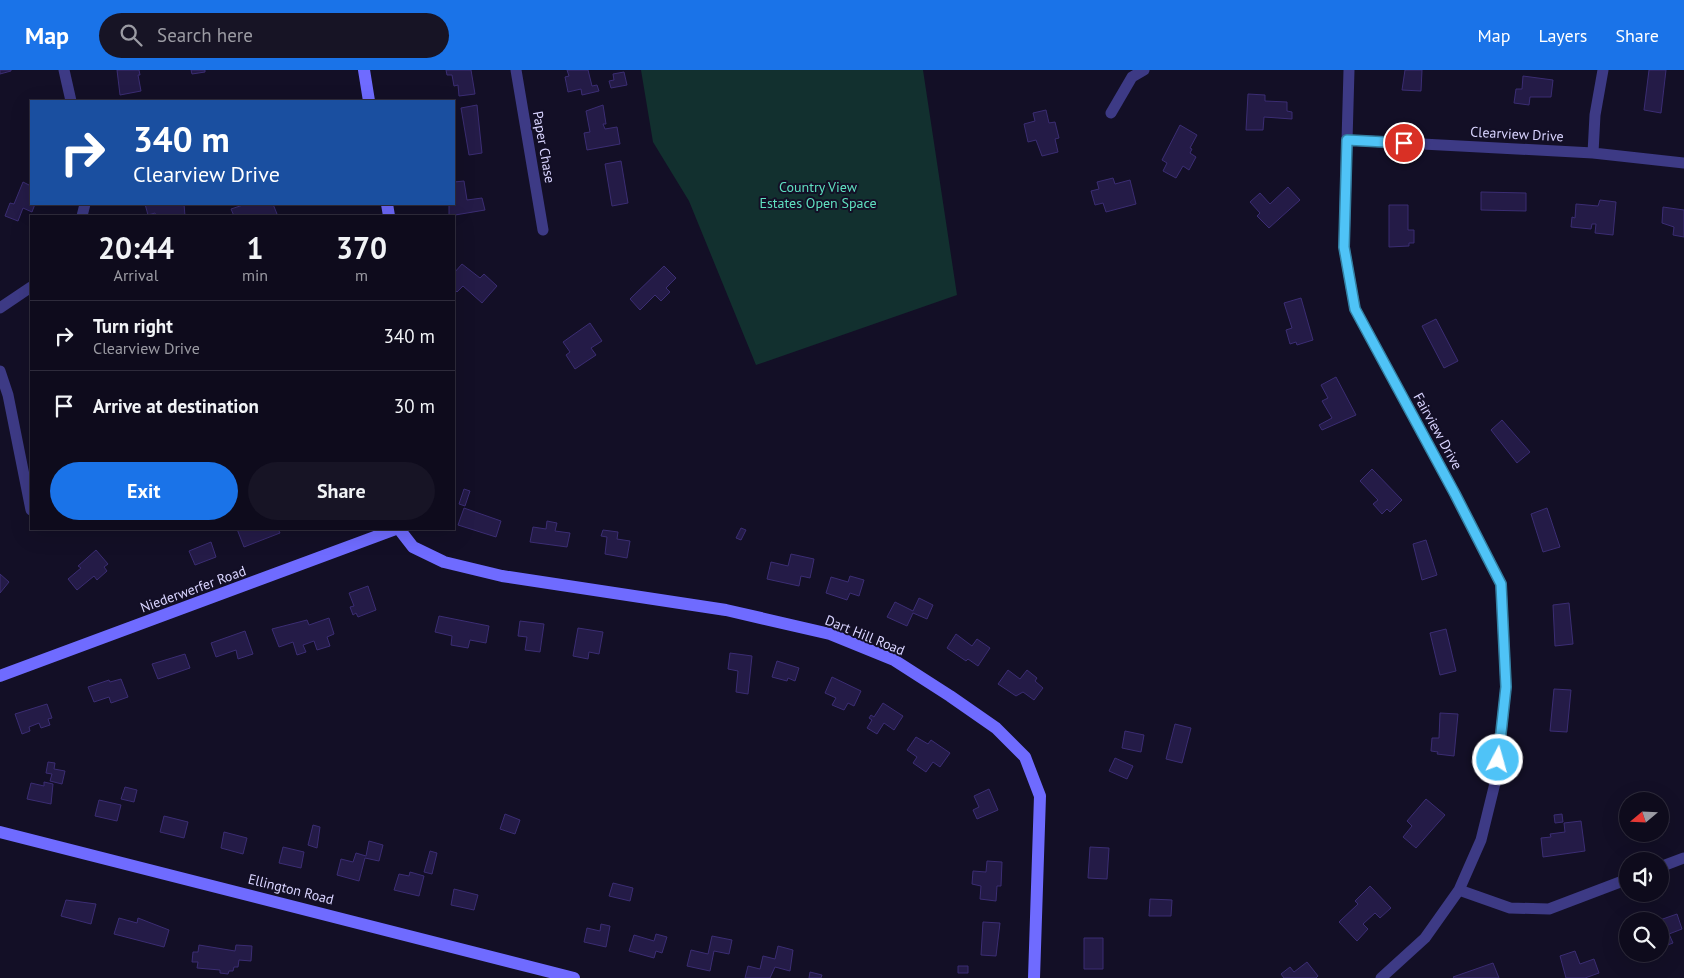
<!DOCTYPE html>
<style>
:root{--surface:#0e0b1c;--page:#171425;--text:#f1f3f6;--muted:#9b9ba3;--line:#2e2b3b;--accent:#1a73e8}
body{margin:0;font-family:"PT Sans",sans-serif;background:var(--page);color:var(--text);height:100vh;display:flex;flex-direction:column;font-size:19px;white-space:nowrap}
*{box-sizing:border-box;margin:0}
p{font-size:16px;color:var(--muted)}
.icon{flex:none;width:28px;height:28px;fill:none;stroke:currentColor;stroke-width:2;stroke-linecap:round;stroke-linejoin:round}
.map{position:relative;flex:1;overflow:hidden}
.sheet{position:absolute;left:30px;top:145px;width:425px;height:315px;display:flex;flex-direction:column;background:var(--surface);border-radius:0px;box-shadow:0 5px 20px #0002,0 0 0 1px var(--line)}
.sheet>*{flex:none}
.top-card{position:absolute;left:30px;top:30px;width:425px;height:105px;border-radius:0px;box-shadow:0 5px 20px #0002,0 0 0 1px var(--line);background:#1a4fa0;color:#fff;overflow:hidden}
.needle{width:32px;rotate:251deg}
.controls{position:absolute;left:1619px;top:722px;display:grid;gap:10px}
.controls a{display:grid;place-items:center;width:50px;height:50px;border-radius:50%;background:var(--surface);box-shadow:0 5px 20px #0002,0 0 0 1px var(--line);font-size:25px}
.pin{position:absolute;display:grid;place-items:center;width:42px;height:42px;color:#fff;margin:-21px;border:2px solid #fff;border-radius:50%;box-shadow:0 1px 5px #0007}
.me{position:absolute;width:55px;margin:-28px;rotate:6deg;stroke-linejoin:round;filter:drop-shadow(0 0 4px #0008)}
.turn{display:flex;align-items:center;gap:18px;height:105px;padding:0 20px;font-size:22px}
.turn .icon{width:65px;height:65px;stroke-width:2.5}
.turn b{display:block;font-size:35px;line-height:42px}
.eta{display:flex;justify-content:space-evenly;align-items:center;height:85px;text-align:center}
.eta b{font-size:30px;font-weight:800;line-height:35px}
.action{display:flex;gap:10px;margin-top:auto;padding:10px 20px}
.action a{flex:1;height:58px;border-radius:30px;background:var(--accent);color:#fff;font-size:20px;font-weight:800;line-height:58px;text-align:center}
.action a+a{background:var(--page);color:var(--text)}
ul{padding:0;list-style:none}
li{display:flex;align-items:center;gap:15px;height:70px;padding:0 20px;border-top:1px solid var(--line)}
li div{flex:1}
li b{display:block;font-size:19px}
li em{font-style:normal}
header{display:flex;align-items:center;gap:30px;box-sizing:border-box;height:70px;padding:0 25px;background:var(--accent);color:#fff}
header strong{font-size:24px}
nav{display:flex;gap:28px;margin-inline-start:auto;font-size:18px}
.search{width:350px;height:45px;background:var(--page);display:flex;align-items:center;gap:12px;box-sizing:border-box;padding:0 18px;border-radius:28px;color:var(--muted);font-size:19px}
.map>svg:first-child{display:block}
.green{fill:#12302f}
.building{fill:#241b47;stroke:#3b2d73}
.lines{fill:none;stroke-linecap:round;stroke-linejoin:round}
.street{stroke:#3d3a85;stroke-width:11}
.secondary{stroke:#6f6bff;stroke-width:12}
.route-casing{stroke:#337fa1;stroke-width:12}
.route{stroke:#4fc3f7;stroke-width:9}
.labels{text-anchor:middle;dominant-baseline:central;stroke-width:4;stroke-linejoin:round;paint-order:stroke}
.street-label{font-size:14px;fill:#d9d4ff;stroke:#130f26}
.park-label{font-size:14px;fill:#5fe0c0;stroke:#130f26}
</style>
<header>
<strong>Map</strong>
<div class="search"><svg class="icon" aria-label="search" viewBox="0 0 24 24"><circle cx="10" cy="10" r="6"/><path d="M15 15l6 6"/></svg>Search here</div>
<nav><a>Map</a><a>Layers</a><a>Share</a></nav>
</header>
<div class="map">
<svg width="1684" height="908" viewBox="0 0 1684 908">
<rect width="100%" height="100%" fill="#130f26"/>
<path class="green" d="M641 0H923L957 225 756 295 689 131 653 72Z"/>
<path class="building" d="M0 0H11V1L0 4Z
M117 0H139L140 5H138L141 21 120 25Z
M191 0H205V2L192 4Z
M446 0H471L475 24 459 26 458 15 454 16 452 5H447Z
M567 0H588L592 16 597 15 599 21 582 25 581 19 568 22 565 7 569 6Z
M1405 0H1422L1421 21 1402 20Z
M1649 0H1666L1661 43 1644 40Z
M624 2 627 15 611 18 609 11 614 10 613 4Z
M1523 6 1553 10 1551 27H1530L1529 35 1514 33 1516 19H1522Z
M1248 24 1265 25V31L1287 32V41L1292 42V49L1264 47 1263 60H1246Z
M477 35 482 83 469 85 461 38Z
M603 35 606 54H603L605 59 617 57 620 74 587 80 584 63 590 62 586 41Z
M1046 40 1049 53 1055 52 1059 68 1055 69 1058 82 1042 86 1036 70 1028 72 1024 54 1035 51 1033 43Z
M1180 55 1197 65 1190 78 1192 79 1190 83 1196 87 1189 100 1183 96 1176 108 1163 101 1167 93 1162 90Z
M621 91 628 133 612 136 605 94Z
M1113 108 1115 114 1130 110 1136 134 1106 142 1103 133 1095 135 1091 121 1099 119 1097 112Z
M464 111 467 130 482 128 485 140 449 146V134H454V112Z
M23 112 31 116V134H35L32 142 23 138 18 151 5 146 10 133 14 134Z
M1288 117 1300 130 1269 158 1257 146 1260 143 1250 132 1260 123 1270 134Z
M1481 122 1526 123V141L1481 140Z
M1600 130 1616 132 1613 165 1595 163 1596 154H1592L1591 159 1571 157 1572 147 1575 148 1576 134 1598 136Z
M145 134H184L185 146H156L155 143 148 145Z
M246 134H273L277 144 271 146H234L231 139Z
M1389 135H1408V160H1414V173H1409V176L1389 177Z
M1663 137 1684 140V167L1673 165 1674 157 1662 153Z
M462 194 480 208 484 204 497 216 482 233 463 216 457 222 454 219V203Z
M664 196 676 208 666 218 670 222 661 231 655 225 640 240 630 229Z
M1301 228 1313 270 1297 275 1296 272 1290 274 1286 260 1292 258 1284 233Z
M1436 249 1458 291 1444 298 1422 256Z
M590 253 602 271 591 278 596 285 575 299 566 285 570 282 563 272Z
M1336 307 1356 345 1322 360 1319 355 1332 348 1322 331 1328 328 1321 315Z
M1502 350 1530 382 1517 393 1491 360Z
M1372 399 1402 430 1390 442 1387 439 1382 444 1373 434 1378 430 1360 411Z
M464 419 470 421 465 436 459 434Z
M464 438 501 451 496 467 458 455Z
M1547 438 1560 477 1543 482 1531 444Z
M547 451 557 453 555 461 570 463 567 477 530 472 533 457 546 459Z
M741 458 746 460 741 470 736 468Z
M237 459H278L280 463 244 477Z
M603 460 618 462 617 469 630 471 627 488 605 484 607 467 601 466Z
M1426 470 1437 505 1422 510 1413 474Z
M211 472 216 487 195 495 189 481Z
M96 480 108 494 104 497 107 501 97 510 94 506 77 520 68 509 81 498 78 496Z
M791 484 814 489 810 508 801 506 799 516 767 509 771 492 788 496Z
M0 504 9 512 0 523Z
M850 506 864 510 859 526 850 523 847 530 826 523 831 507 848 512Z
M368 516 376 540 358 547 356 543 353 545 350 537 354 536 349 523Z
M919 528 933 535 927 549 913 543 907 556 887 547 895 532 913 541Z
M1569 533 1573 574 1555 576 1553 535Z
M439 546 489 556 486 573 470 570 468 578 451 575 452 566 435 562Z
M329 548 334 564 327 567 330 576 317 580 314 571 303 575 306 582 297 585 293 572 279 577 272 559 307 550 309 555Z
M520 551 544 554 540 582 525 580 527 567 518 566Z
M578 558 603 562 599 584 589 582 588 589 573 586Z
M1446 559 1456 601 1440 605 1430 563Z
M245 561 253 584 238 589 236 580 216 587 211 573Z
M956 564 972 576 977 569 990 578 978 596 968 589 966 591 947 578Z
M730 583 752 586 748 624 736 622 738 601 728 599Z
M185 584 190 598 158 609 152 594Z
M777 591 799 598 795 611 788 608 787 611 772 607Z
M1008 600 1020 609 1027 600 1037 608 1035 611 1043 618 1034 630 1023 622 1016 626 998 614Z
M832 607 861 621 854 636 848 633 844 640 832 635 836 628 825 623Z
M121 609 128 627 111 633 109 627 94 632 88 617 109 610 110 612Z
M1554 619 1571 620 1567 662 1550 661Z
M883 633 903 646 894 660 884 653 877 664 867 658 872 650 869 648 871 645 874 647Z
M47 634 52 648 48 649 50 655 41 658 39 653 29 657 30 661 22 664 15 644Z
M1440 643 1458 644 1454 686 1437 684 1438 682 1431 681 1432 668H1439Z
M1175 654 1191 658 1182 693 1166 689Z
M1125 661 1144 665 1141 682 1122 678Z
M916 667 928 674 931 670 950 683 940 697 933 692 926 702 913 693 917 687 907 680Z
M1115 688 1133 696 1127 709 1109 701Z
M48 692 55 693 54 699 65 701 62 714 50 711 52 704 46 703Z
M44 712 53 714 51 734 27 729 31 713 44 716Z
M125 717 137 720 134 732 121 729Z
M989 719 998 740 977 749 973 740 979 737 974 726Z
M1426 729 1445 745 1416 778 1403 767 1412 756 1407 751Z
M99 730 121 735 117 751 95 746Z
M1664 735 1669 753 1660 756V736Z
M505 744 520 750 515 764 500 759Z
M1562 744 1563 752 1555 753 1554 745Z
M164 746 188 752 184 768 160 762Z
M1581 751 1585 781 1543 787 1541 768 1551 767 1550 764 1565 762 1564 753Z
M313 755 320 757 317 778 308 775Z
M224 762 247 768 243 784 221 778Z
M369 771 383 775 379 791 365 788 359 811 337 805 341 789 353 792 356 783 366 786Z
M283 777 304 782 301 798 279 793Z
M1090 777 1109 778 1107 809 1088 808Z
M430 781 437 783 432 804 424 802Z
M987 791 1002 792 1001 816H997L996 831 980 829 981 816 972 814 973 801 986 802Z
M410 802 424 806 419 826 394 820 399 804 409 806Z
M613 813 633 818 630 831 609 826Z
M1370 816 1391 838 1380 848 1375 843 1363 854 1368 859 1357 871 1339 852 1358 834 1355 831Z
M454 819 478 825 474 840 451 835Z
M1150 829 1172 830 1171 846H1149Z
M66 830 96 834 91 854 61 846Z
M1677 844 1682 859 1669 864 1673 873 1660 878V851H1657Z
M119 848 137 853 138 848 169 860 164 877 114 864Z
M983 852 1000 853 996 886 981 885Z
M601 854 610 856 606 877 584 872 587 858 600 861Z
M656 864 667 867 662 883 656 881 654 888 629 881 634 865 654 871Z
M712 866 732 870 729 884 714 881 710 901 687 896 691 880 708 884Z
M1084 868H1103V899H1084Z
M199 875 235 881 236 875 252 876 251 891 239 890 238 897H234L233 901H229L228 904 220 903V900L197 898 198 892H192L193 882H198Z
M778 876 793 880 790 901 775 897 770 908H745L748 896 760 899 763 886 775 889Z
M1575 881 1580 894 1594 889 1599 903 1585 908H1566L1560 886Z
M1307 892 1318 906 1316 908H1284L1281 904 1290 897 1294 902Z
M1493 893 1499 908H1454L1453 907Z
M958 896H968V903H958Z
M810 902 822 905 821 908H809Z"/>
<g class="lines">
<path class="street" d="M64 0 71 31
M516 0 543 160
M1349 0 1344 177 1355 239 1455 424 1501 514 1506 617 1496 709 1481 770 1459 820 1425 868 1381 908
M1111 43 1132 7 1144 0
M1347 70 1593 83 1684 93
M1593 83 1595 45 1603 0
M82 146 85 134
M0 238 31 217
M0 301 8 325 31 440
M1660 797 1684 788
M1459 820 1510 838 1549 839 1628 809"/>
<path class="secondary" d="M364 0 369 31
M387 134 389 146
M399 459 413 477 444 492 502 506 726 540 830 564 894 590 950 626 996 658 1025 687 1040 726 1034 908
M0 606 396 459
M0 762 574 908"/>
</g>
<g class="lines">
<defs>
<path id="route" d="M1404 73 1347 70 1344 177 1355 239 1455 424 1501 514 1506 617 1498 690"/>
</defs>
<use href="#route" class="route-casing"/>
<use href="#route" class="route"/>
</g>
<g class="labels">
<g class="street-label">
<text transform="translate(1517 64) rotate(3)">Clearview Drive</text>
<text transform="translate(544 77) rotate(80)">Paper Chase</text>
<text transform="translate(1438 361) rotate(61)">Fairview Drive</text>
<text transform="translate(193 519) rotate(-20)">Niederwerfer Road</text>
<text transform="translate(865 565) rotate(22)">Dart Hill Road</text>
<text transform="translate(291 819) rotate(14)">Ellington Road</text>
</g>
<g class="park-label">
<text x="818" y="117">Country View<tspan x="818" dy="16">Estates Open Space</tspan></text>
</g>
</g>
</svg>
<div class="controls">
<a><svg class="needle" viewBox="-14 -14 28 28"><path d="M0-13l5 13h-10z" fill="#e53935"/><path d="M0 13l5-13h-10z" fill="#9b9ba3"/></svg></a>
<a><svg class="icon" aria-label="sound" viewBox="0 0 24 24"><path d="M4 9h4l5-4v14l-5-4H4zM17 9q2 3 0 6"/></svg></a>
<a><svg class="icon" aria-label="search" viewBox="0 0 24 24"><circle cx="10" cy="10" r="6"/><path d="M15 15l6 6"/></svg></a>
</div>
<div class="pin" style="left:1404px;top:73px;background:#d93025"><svg class="icon" aria-label="arrive" viewBox="0 0 24 24"><path d="M6 21V4h12l-3 4 3 4H6"/></svg></div>
<svg class="me" style="left:1498px;top:690px" viewBox="-20 -20 40 40"><circle r="17" fill="#4fc3f7" stroke="#fff" stroke-width="3"/><path d="M0-11L8 9 0 5-8 9z" fill="#fff"/></svg>
<div class="top-card">
<div class="turn"><svg class="icon" aria-label="right" viewBox="0 0 24 24"><path d="M7 20v-9h11M14 6l5 5-5 5"/></svg><div><b>340 m</b>Clearview Drive</div></div>
</div>
<section class="sheet">
<div class="eta">
<div><b>20:44</b><p>Arrival</p></div>
<div><b>1</b><p>min</p></div>
<div><b>370</b><p>m</p></div>
</div>
<ul>
<li><svg class="icon" aria-label="right" viewBox="0 0 24 24"><path d="M7 20v-9h11M14 6l5 5-5 5"/></svg><div><b>Turn right</b><p>Clearview Drive</p></div><em>340 m</em></li>
<li><svg class="icon" aria-label="arrive" viewBox="0 0 24 24"><path d="M6 21V4h12l-3 4 3 4H6"/></svg><div><b>Arrive at destination</b></div><em>30 m</em></li>
</ul>
<div class="action"><a>Exit</a><a>Share</a></div>
</section>
</div>
